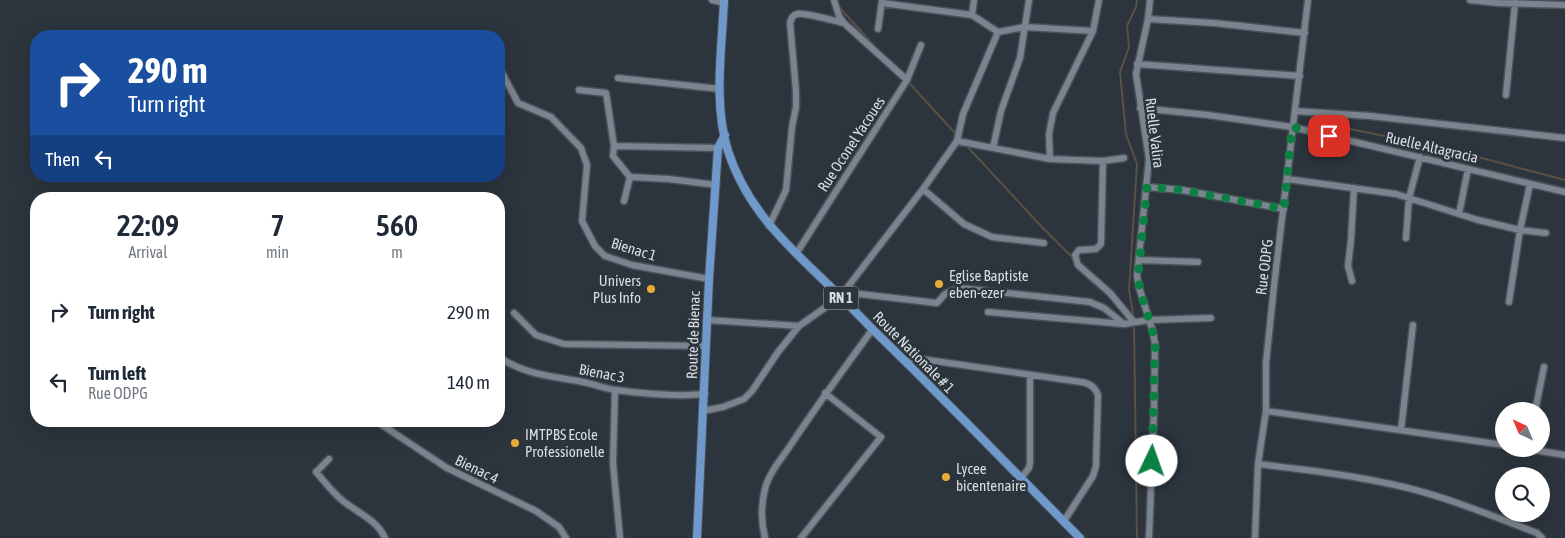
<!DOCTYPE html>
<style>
:root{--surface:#fff;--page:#f2f2f3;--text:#1f2937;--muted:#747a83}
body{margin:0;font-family:"Asap Condensed",sans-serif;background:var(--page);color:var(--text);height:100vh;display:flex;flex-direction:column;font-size:19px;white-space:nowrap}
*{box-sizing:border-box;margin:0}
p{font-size:16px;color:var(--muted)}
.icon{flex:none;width:28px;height:28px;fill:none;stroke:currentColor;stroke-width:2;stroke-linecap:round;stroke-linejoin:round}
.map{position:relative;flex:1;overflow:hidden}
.side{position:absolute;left:30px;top:192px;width:475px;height:235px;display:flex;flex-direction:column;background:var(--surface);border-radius:20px;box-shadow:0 5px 20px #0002}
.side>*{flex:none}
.banner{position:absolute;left:30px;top:30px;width:475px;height:152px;border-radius:20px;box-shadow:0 5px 20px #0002;background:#1a4fa0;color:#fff;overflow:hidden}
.needle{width:32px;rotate:316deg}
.buttons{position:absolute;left:1495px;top:402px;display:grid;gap:10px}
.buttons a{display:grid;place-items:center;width:55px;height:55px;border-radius:50%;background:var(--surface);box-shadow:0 5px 20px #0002;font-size:25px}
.pin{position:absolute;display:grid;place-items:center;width:42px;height:42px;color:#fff;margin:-21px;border-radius:10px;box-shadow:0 2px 8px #0006}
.me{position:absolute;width:55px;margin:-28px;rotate:3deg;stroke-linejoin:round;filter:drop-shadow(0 0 4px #0008)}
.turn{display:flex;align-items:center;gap:18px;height:105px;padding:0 15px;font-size:22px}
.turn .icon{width:65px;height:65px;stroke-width:2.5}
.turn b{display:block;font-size:35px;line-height:42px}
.then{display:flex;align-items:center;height:48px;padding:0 15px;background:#0003;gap:10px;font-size:19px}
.eta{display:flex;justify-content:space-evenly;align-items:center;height:85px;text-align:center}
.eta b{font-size:30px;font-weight:600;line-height:35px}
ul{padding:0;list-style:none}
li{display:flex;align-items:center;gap:15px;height:70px;padding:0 15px}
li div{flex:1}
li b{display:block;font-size:19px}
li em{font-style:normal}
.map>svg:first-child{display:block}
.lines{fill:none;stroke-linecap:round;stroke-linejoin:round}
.stream{stroke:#5a5144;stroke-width:2}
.minor-casing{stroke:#4b5159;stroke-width:9}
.major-casing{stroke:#4b5159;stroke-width:10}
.minor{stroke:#7b838e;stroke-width:6}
.major{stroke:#6f98cb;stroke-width:8}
.route{stroke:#0b8043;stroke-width:9;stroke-dasharray:0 16.2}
.poi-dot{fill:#e6ac36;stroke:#2c343d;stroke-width:2}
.labels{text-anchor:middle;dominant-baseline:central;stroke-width:5;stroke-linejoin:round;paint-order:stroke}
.shield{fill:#2c343d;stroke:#a4aab1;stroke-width:1}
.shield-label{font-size:14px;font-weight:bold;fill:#d8dde3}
.street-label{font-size:15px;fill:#d8dde3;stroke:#2c343d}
.poi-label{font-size:15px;fill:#d8dde3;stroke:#2c343d;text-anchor:start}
</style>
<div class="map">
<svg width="1565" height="538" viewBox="0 0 1565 538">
<rect width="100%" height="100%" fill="#2c343d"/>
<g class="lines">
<path class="stream" d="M838 0 839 7 880 52
M909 83 956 134
M1330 125 1444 148 1565 180
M966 145 1039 224 1073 258
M1134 319 1129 290 1137 164 1126 134 1120 72 1129 47 1127 26 1136 7 1137 0
M1134 324 1137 538"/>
<defs>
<path id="minor" d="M712 0 724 3
M834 0 839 16 844 23 907 80
M1470 0 1498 3 1565 5
M882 3 972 15 998 32
M972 15 974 0
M1148 19 1214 23 1305 33
M878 29 882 1
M474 36H475
M1137 64 1300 76
M499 67 518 103 551 117 581 148 587 165 582 221 595 246 605 256 632 265 709 279
M618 78 720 89
M579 90 606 93 614 146 613 156 630 177 624 201
M1506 95 1515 3
M1140 108 1208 115 1292 127 1565 192
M1295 111 1370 116 1565 138
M957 141 1050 159 1103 161 1124 158
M614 146 718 148
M993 148 1001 111 1020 58 1029 0
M1050 159 1049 134 1053 113 1093 31 1099 0
M1103 161 1101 244 1096 249 1079 250 1075 255 1078 265 1110 293 1134 322
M630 177 669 179 716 185
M1287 179 1396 194 1478 220 1520 230 1546 233
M1147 187 1182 190 1284 209
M923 189 964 224 992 237 1044 243
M1459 214 1468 169
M769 226 786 190 792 127 796 107V91L790 23C791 19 793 15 797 14 804 12 835 21 844 23
M1406 238 1409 198 1420 157
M796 254 907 80 921 45
M1140 260 1198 262
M1352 281 1348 266 1351 240 1354 188
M840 297 860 294 937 303 945 294 959 288 1090 302 1104 308 1124 324
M1509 302 1520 230 1530 184
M988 312 1124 324 1149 320 1211 318
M514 313 536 335 564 344 705 346
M707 320 799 326
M499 357C525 375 552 376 583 382 594 384 605 389 616 390 645 394 676 397 705 394
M906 362 914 358 1081 382C1090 383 1095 387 1098 395L1096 466 1093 476 1064 521
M615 390 613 463 620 538
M703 411 723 407 744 399 752 391 778 352 799 326 840 297 923 189 957 141 963 114 998 32 1025 27 1093 31
M1266 411 1504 445
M1535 411 1544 367
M376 421 447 468 536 511 559 527 566 538
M1401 430 1413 325
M1528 449 1565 455
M329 459 316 472C325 482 333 493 343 501 358 513 377 520 385 538
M1258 464C1309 470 1359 476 1408 488 1452 499 1495 517 1537 533L1542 538
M1021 478 1029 468 1030 463V375
M765 538C761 522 761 505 765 489 769 472 783 457 792 443 818 404 845 367 872 330
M801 538 881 437 825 393
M1149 538 1154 411 1155 344 1153 332 1139 287 1137 276 1149 159 1136 74 1148 19 1150 0
M1255 538 1258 464 1266 411V363L1274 286 1308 0"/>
<path id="major" d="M724 0C722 49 713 103 728 151 749 215 794 251 840 296 862 319 884 341 907 363 965 421 1023 480 1080 538
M697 538 709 279 718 148 725 135"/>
</defs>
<use href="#minor" class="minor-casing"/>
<use href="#major" class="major-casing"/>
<use href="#minor" class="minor"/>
<use href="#major" class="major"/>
</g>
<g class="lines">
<path class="route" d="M1152 461 1155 344C1152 321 1140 300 1138 276L1147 187 1182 190 1284 209 1292 127 1329 136"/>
</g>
<g class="poi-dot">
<circle cx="939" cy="284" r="5"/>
<circle cx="651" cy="289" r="5"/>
<circle cx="515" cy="443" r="5"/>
<circle cx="946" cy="477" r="5"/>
</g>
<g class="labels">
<rect class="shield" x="823.5" y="286.5" width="35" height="23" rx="4"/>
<g class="shield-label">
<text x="841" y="298">RN 1</text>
</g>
<g class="street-label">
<text transform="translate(1155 133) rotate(83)">Ruelle Valira</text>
<text transform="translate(851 144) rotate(-57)">Rue Oconel Yacoues</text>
<text transform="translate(1432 147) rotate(13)">Ruelle Altagracia</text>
<text transform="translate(634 249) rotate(17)">Bienac 1</text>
<text transform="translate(1264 267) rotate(-83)">Rue ODPG</text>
<text transform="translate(693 335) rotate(-88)">Route de Bienac</text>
<text transform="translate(914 352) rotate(45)">Route Nationale # 1</text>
<text transform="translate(602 373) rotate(11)">Bienac 3</text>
<text transform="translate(477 469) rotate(26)">Bienac 4</text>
</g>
<g class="poi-label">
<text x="949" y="275">Eglise Baptiste<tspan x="949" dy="17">eben-ezer</tspan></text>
<text x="641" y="280" text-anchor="end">Univers<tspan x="641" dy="17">Plus Info</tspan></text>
<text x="525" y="434">IMTPBS Ecole<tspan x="525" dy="17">Professionelle</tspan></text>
<text x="956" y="468">Lycee<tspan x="956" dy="17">bicentenaire</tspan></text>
</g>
</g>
</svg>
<div class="buttons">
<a><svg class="needle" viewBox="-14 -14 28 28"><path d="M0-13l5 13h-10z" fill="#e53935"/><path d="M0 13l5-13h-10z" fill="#747a83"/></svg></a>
<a><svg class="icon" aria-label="search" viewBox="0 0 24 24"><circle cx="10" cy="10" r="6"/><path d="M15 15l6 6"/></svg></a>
</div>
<div class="pin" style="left:1329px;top:136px;background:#d93025"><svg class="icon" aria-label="arrive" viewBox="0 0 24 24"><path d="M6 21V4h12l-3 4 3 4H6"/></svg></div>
<svg class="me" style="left:1152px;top:461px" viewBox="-20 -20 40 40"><circle r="19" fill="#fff"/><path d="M0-13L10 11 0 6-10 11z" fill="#0b8043"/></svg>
<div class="banner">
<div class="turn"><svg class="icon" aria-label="right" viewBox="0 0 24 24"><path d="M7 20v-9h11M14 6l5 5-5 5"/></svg><div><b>290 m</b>Turn right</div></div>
<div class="then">Then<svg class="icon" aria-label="left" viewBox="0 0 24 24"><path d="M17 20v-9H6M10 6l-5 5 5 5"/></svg></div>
</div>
<section class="side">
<div class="eta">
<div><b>22:09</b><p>Arrival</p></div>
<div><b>7</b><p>min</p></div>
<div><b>560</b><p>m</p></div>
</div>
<ul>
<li><svg class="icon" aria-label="right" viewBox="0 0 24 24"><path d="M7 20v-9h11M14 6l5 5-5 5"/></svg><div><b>Turn right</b></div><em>290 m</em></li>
<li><svg class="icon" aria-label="left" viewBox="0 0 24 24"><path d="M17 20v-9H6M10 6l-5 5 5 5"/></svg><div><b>Turn left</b><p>Rue ODPG</p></div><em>140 m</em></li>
</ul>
</section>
</div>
